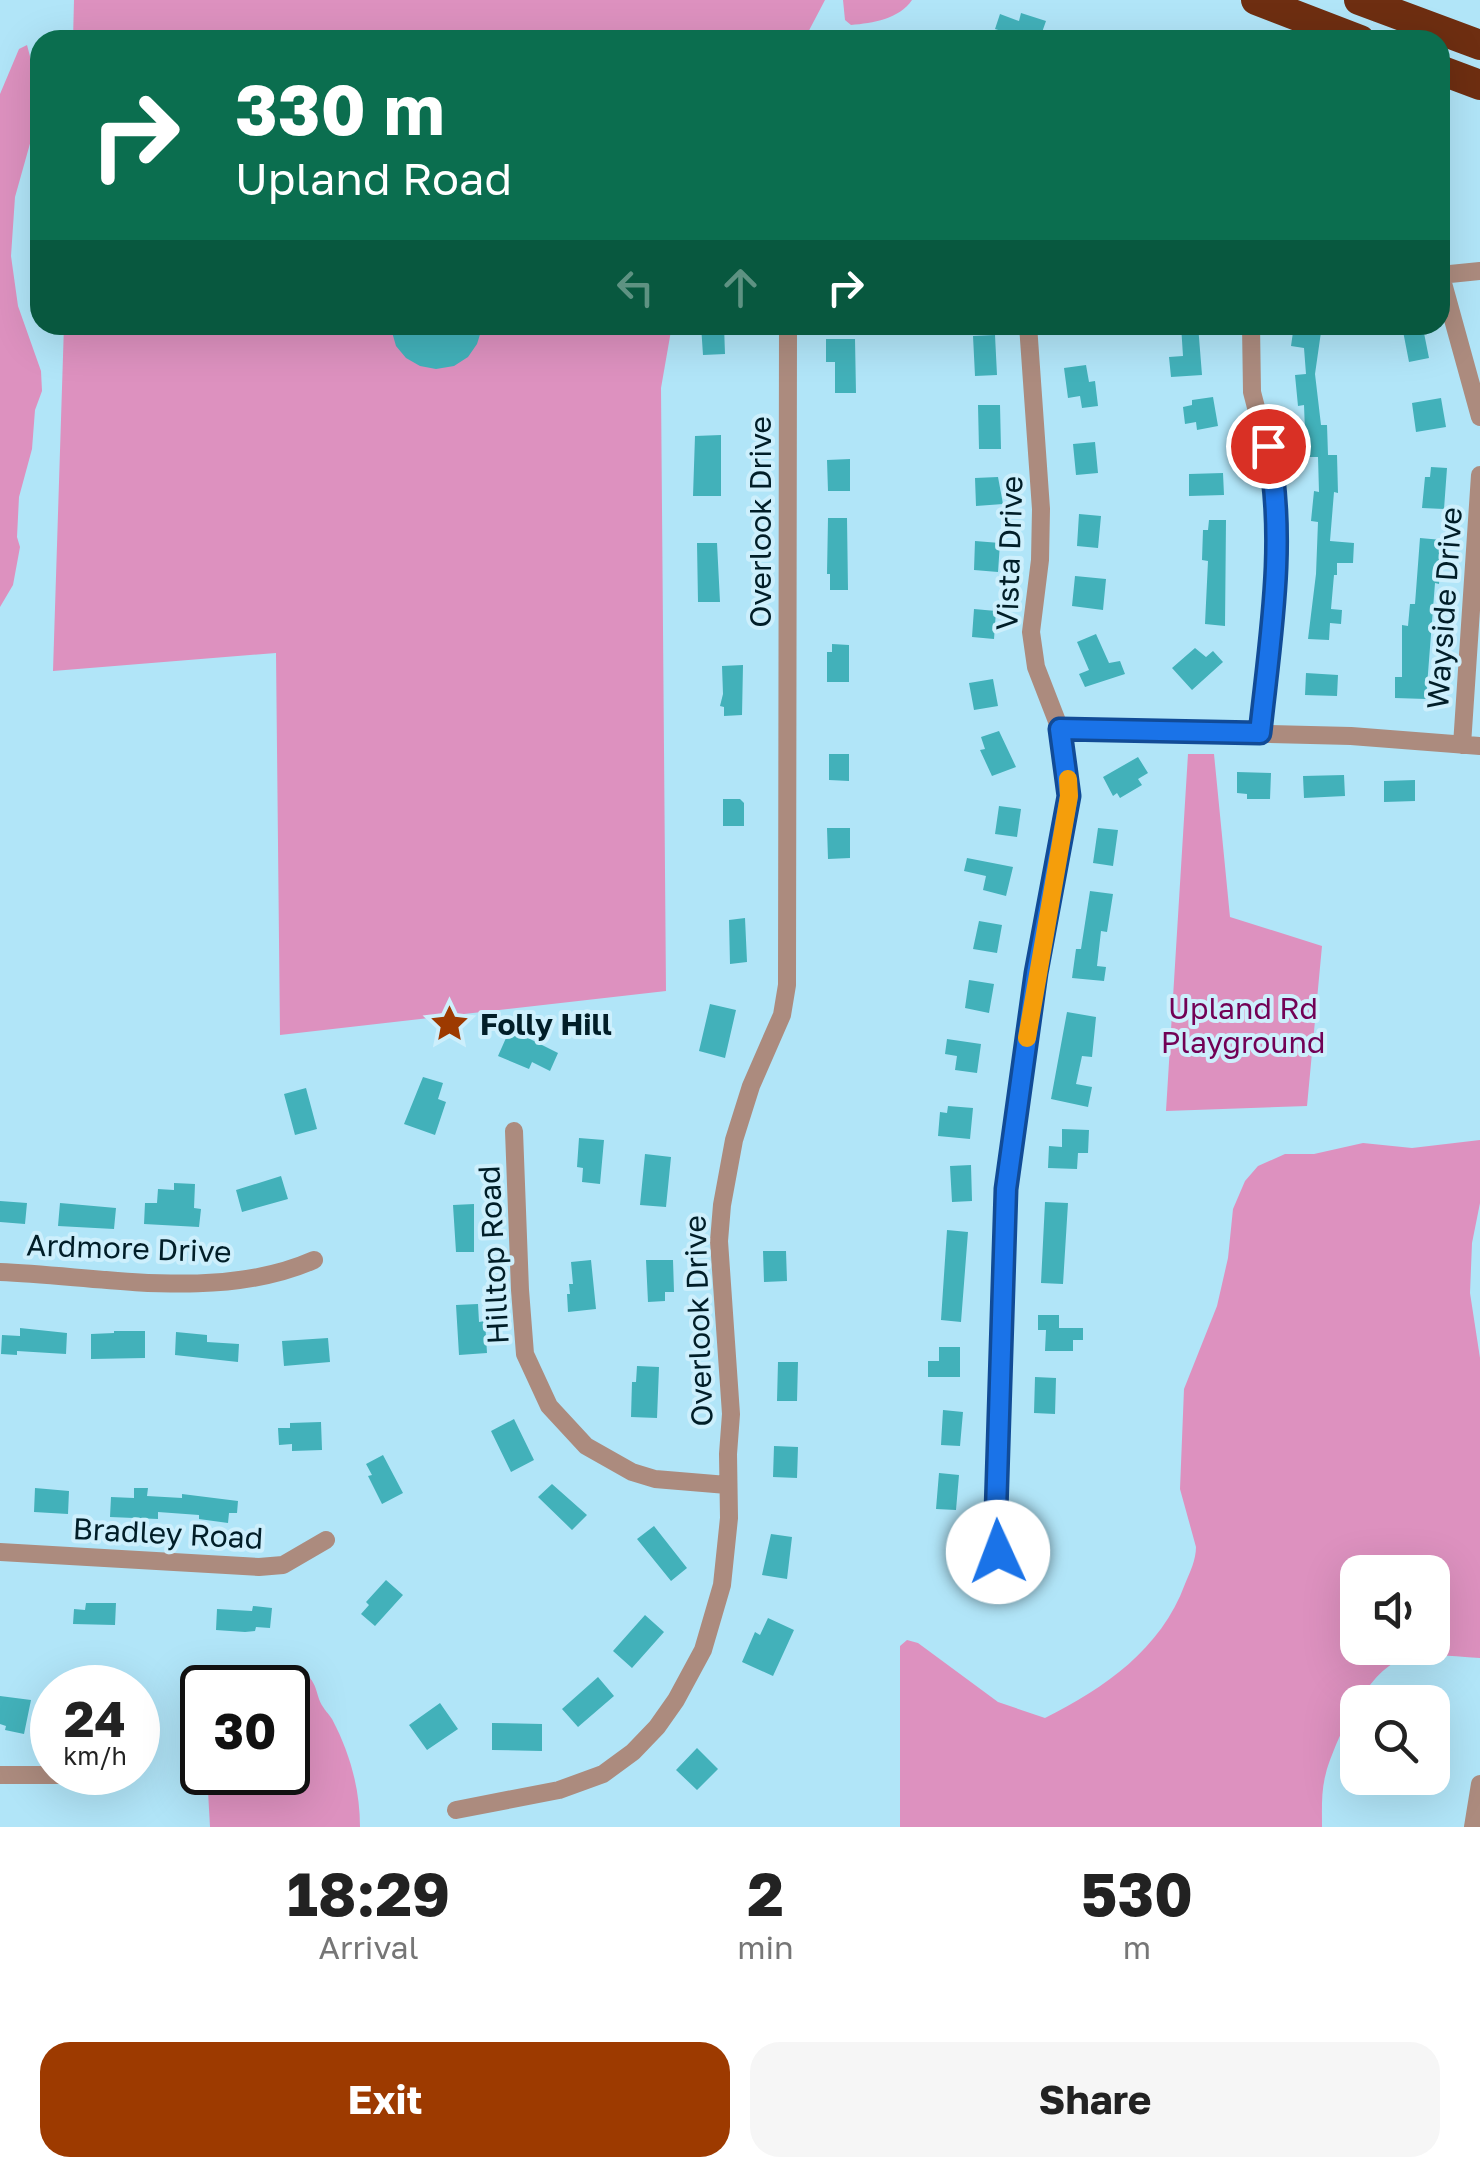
<!DOCTYPE html>
<style>
:root{--surface:#fff;--page:#f6f6f6;--text:#222;--muted:#767676;--accent:#9d3a00}
body{margin:0;font-family:"Golos Text",sans-serif;background:var(--page);color:var(--text);height:100vh;display:flex;flex-direction:column;font-size:38px;white-space:nowrap}
*{box-sizing:border-box;margin:0}
p{font-size:32px;color:var(--muted)}
.icon{flex:none;width:55px;height:55px;fill:none;stroke:currentColor;stroke-width:2;stroke-linecap:round;stroke-linejoin:round}
.map{position:relative;height:1827px;overflow:hidden}
.panel{display:flex;flex-direction:column;background:var(--surface);flex:1}
.panel>*{flex:none}
.guide{position:absolute;left:30px;top:30px;width:1420px;height:305px;border-radius:30px;box-shadow:0 10px 40px #0002;background:#0b6e4f;color:#fff;overflow:hidden}
.controls{position:absolute;left:1340px;top:1555px;display:grid;gap:20px}
.controls a{display:grid;place-items:center;width:110px;height:110px;border-radius:20px;background:var(--surface);box-shadow:0 10px 40px #0002;font-size:50px}
.speed{position:absolute;left:30px;top:1665px;display:flex;gap:20px;font-size:50px;font-weight:700;text-align:center}
.speed>*{display:grid;place-content:center;width:130px;height:130px;border-radius:50%;background:var(--surface);box-shadow:0 10px 40px #0002;line-height:1}
.speed small{font-size:25px;font-weight:400}
.speed .limit{border:5px solid #111;border-radius:15px;background:#fff;color:#111}
.pin{position:absolute;display:grid;place-items:center;width:85px;height:85px;color:#fff;margin:-42px;border:5px solid #fff;border-radius:50%;box-shadow:0 2px 10px #0007}
.me{position:absolute;width:110px;margin:-55px;rotate:358deg;stroke-linejoin:round;filter:drop-shadow(0 0 8px #0008)}
.turn{display:flex;align-items:center;gap:35px;height:210px;padding:0 40px;font-size:45px}
.turn .icon{width:130px;height:130px;stroke-width:2.5}
.turn b{display:block;font-size:70px;line-height:85px}
.lanes{display:flex;align-items:center;height:95px;padding:0 40px;background:#0003;justify-content:center;gap:50px;direction:ltr}
.lanes .off{opacity:.35}
.eta{display:flex;justify-content:space-evenly;align-items:center;height:170px;text-align:center}
.eta b{font-size:60px;font-weight:700;line-height:70px}
.cta{display:flex;gap:20px;margin-top:auto;padding:20px 40px}
.cta a{flex:1;height:115px;border-radius:30px;background:var(--accent);color:#fff;font-size:40px;font-weight:700;line-height:115px;text-align:center}
.cta a+a{background:var(--page);color:var(--text)}
.map>svg:first-child{display:block}
.green{fill:#dd91bf;fill-rule:evenodd}
.building{fill:#42b1ba}
.lines{fill:none;stroke-linecap:round;stroke-linejoin:round}
.street{stroke:#ac8b7e;stroke-width:18}
.highway{stroke:#6e2e11;stroke-width:30}
.route-casing{stroke:#114b97;stroke-width:25}
.route{stroke:#1a73e8;stroke-width:18}
.slow{stroke:#f59e0b;stroke-width:18}
.labels{text-anchor:middle;dominant-baseline:central;stroke-width:8;stroke-linejoin:round;paint-order:stroke}
.street-label{font-size:30px;fill:#011e28;stroke:#cdeffc}
.park-label{font-size:30px;fill:#720155;stroke:#cdeffc}
.poi-label{font-size:30px;font-weight:bold;fill:#011e28;stroke:#cdeffc;text-anchor:start}
</style>
<div class="map">
<svg width="1480" height="1827" viewBox="0 0 1480 1827">
<rect width="100%" height="100%" fill="#b1e5f8"/>
<path class="green" d="M74 0H825L804 40H73Z
M843 0H912C899 19 873 23 851 25L845 20Z
M27 45 31 60V140L15 197 11 256 18 306 41 371 42 391 35 410 32 449 19 497 17 537 20 547 13 585 0 607V94L19 49Z
M64 325H672L661 388 666 991 280 1035 276 653 53 671Z
M1188 754H1214L1230 917 1322 946 1307 1106 1166 1111Z
M1480 1140V1203L1472 1243 1470 1293 1480 1358V1658C1455 1657 1426 1651 1402 1659 1367 1671 1336 1739 1326 1773 1321 1790 1322 1809 1322 1827H900V1646L907 1640 918 1643 998 1702 1045 1718C1105 1688 1161 1649 1185 1584 1190 1572 1196 1560 1196 1547L1180 1489 1184 1389 1217 1306 1228 1258 1233 1209 1245 1181 1258 1166 1285 1154H1314L1363 1143 1412 1148ZM1358 1572H1432V1648H1358Z
M310 1678C316 1686 316 1690 319 1699 321 1706 328 1713 332 1719 350 1753 360 1789 360 1827H210L207 1773 288 1772V1697Z"/>
<path class="building" d="M1021 13 1046 21 1040 38 1016 30 1014 35 995 29 1000 14 1019 21Z
M390 325H483L477 344 468 357 454 366 436 369 420 366 406 358 396 346Z
M701 325H724L725 354 703 355Z
M1181 325H1198L1202 375 1171 377 1169 357 1183 356Z
M1294 325H1322L1315 374 1321 425H1327L1328 455H1337L1338 493 1334 492 1330 541 1354 543 1353 563H1337V575H1334L1331 609 1342 610 1341 624 1330 623 1329 640 1308 639 1316 574 1318 522 1311 521 1314 491 1319 492 1318 457H1306L1304 405 1298 406 1295 375 1306 374 1304 348 1291 346Z
M1423 328 1429 358 1409 362 1403 331Z
M995 335 997 375 975 376 973 336Z
M826 339H855L856 393H835V362H826Z
M1086 365 1089 382 1095 381 1098 406 1082 408 1080 396 1068 398 1064 368Z
M1213 397 1218 426 1197 430 1196 422 1185 424 1183 407 1192 405V400Z
M1441 398 1446 427 1416 432 1412 403Z
M978 405H1000L1001 449H979Z
M721 435V496H693L695 436Z
M1095 442 1098 473 1076 475 1073 444Z
M850 459V491H828L827 460Z
M1431 467 1447 468 1444 509 1422 508 1425 477H1430Z
M1223 473 1224 495 1189 496V474Z
M998 477 1003 504 976 506 975 478Z
M1079 514 1101 516 1098 548 1077 546Z
M828 518H847L848 590H830V574H827Z
M1209 520H1226L1225 626 1205 624 1208 561 1202 560 1203 530H1208Z
M1420 538 1442 540 1439 584 1435 583 1426 699 1395 698V677H1402V625L1408 626 1410 604H1415Z
M975 541 1000 543 998 572 974 570Z
M697 543H717L720 602H698Z
M1075 576 1106 579 1103 610 1072 606Z
M974 609 996 611 994 639 972 637Z
M1096 634 1109 663 1120 661 1125 674 1085 687 1079 674 1089 670 1077 642Z
M832 644 849 645V682H827V652H832Z
M1195 648 1206 657 1213 651 1223 662 1192 690 1172 668Z
M743 665 742 715 724 716V707L720 706 723 694 722 666Z
M1306 673 1338 675 1337 696 1305 695Z
M993 679 998 706 974 710 969 683Z
M999 731 1016 767 992 776 980 750 985 749 981 737Z
M829 754H849V781L829 780Z
M1138 757 1148 773 1138 779 1142 785 1120 798 1117 793 1113 796 1103 777Z
M1237 772 1271 773 1270 799H1247V794L1237 793Z
M1344 775 1345 796 1304 798 1303 776Z
M1415 780V801L1384 802V781Z
M723 799H740L744 803V826H723Z
M999 806 1021 809 1017 837 995 834Z
M827 828H850V858L828 859Z
M1098 828 1118 830 1113 866 1093 863Z
M967 858 1013 867 1006 896 983 890 986 876 964 871Z
M1090 891 1113 894 1107 932 1101 931 1097 966 1106 967 1104 981 1072 978 1076 949H1081Z
M745 918 747 962 730 964 729 920Z
M979 921 1002 925 997 953 973 949Z
M969 980 994 984 989 1013 965 1008Z
M710 1004 736 1010 725 1058 699 1051Z
M1067 1012 1096 1017 1092 1057 1082 1056 1076 1084 1092 1087 1088 1107 1051 1099Z
M510 1029 558 1053 550 1071 532 1062 529 1069 498 1056Z
M947 1039 981 1044 977 1073 955 1070 957 1056 945 1054Z
M423 1077 443 1083 438 1099 446 1102 435 1135 404 1124Z
M306 1088 317 1129 295 1135 284 1094Z
M948 1106 973 1108 970 1139 938 1136 940 1112 947 1113Z
M1062 1129 1089 1130 1088 1153H1078L1077 1169 1048 1168 1049 1146 1062 1147Z
M579 1138 604 1140 600 1184 582 1182 583 1168 577 1167Z
M645 1154 671 1157 666 1207 640 1205Z
M971 1165 972 1201 952 1202 950 1166Z
M281 1176 288 1199 242 1212 236 1190Z
M174 1183 195 1184 194 1208 201 1209 199 1227 144 1224 145 1203H157L158 1189 174 1190Z
M0 1201 27 1203 25 1224 0 1222Z
M1045 1202 1068 1203 1063 1284 1041 1283Z
M60 1203 116 1208 114 1229 58 1226Z
M474 1204V1252H456L453 1205Z
M947 1230 968 1232 961 1322 941 1320Z
M763 1251H786L787 1281 764 1282Z
M591 1260 596 1309 568 1312 567 1294H570L569 1284H573L571 1262Z
M646 1260H673L674 1292H665V1301L648 1302Z
M478 1304 479 1322 485 1321 487 1353 459 1355 456 1305Z
M1038 1315H1059V1328H1083V1340H1073V1351H1045L1046 1330H1038Z
M20 1328 67 1333 66 1354 17 1351V1355L1 1354 2 1335 20 1336Z
M114 1331H145V1358L91 1359V1334L114 1333Z
M176 1332 207 1335V1342L239 1344 238 1362 175 1355Z
M328 1338 330 1362 284 1366 282 1341Z
M939 1347H960V1377H928V1361H939Z
M778 1362H798L797 1401H777Z
M637 1366 659 1367 657 1418 631 1417 632 1382H636Z
M1035 1377 1056 1378 1055 1414 1034 1413Z
M943 1410 963 1412 960 1446 941 1445Z
M514 1419 534 1460 511 1472 491 1431Z
M321 1422 322 1450 292 1451V1444L279 1445 278 1428H290V1423Z
M774 1446 798 1447 797 1478 773 1477Z
M383 1455 403 1493 382 1504 368 1476 372 1475 366 1464Z
M939 1473 959 1475 956 1510 936 1509Z
M552 1484 587 1515 572 1530 538 1497Z
M35 1488 69 1491 68 1514 34 1512Z
M134 1488H148L147 1496 182 1498V1494L238 1501 237 1513H229L228 1523 199 1519V1515L158 1512V1519L110 1517 111 1497 134 1498Z
M654 1526 687 1568 671 1581 637 1539Z
M771 1534 792 1537 787 1579 762 1575Z
M386 1580 403 1595 375 1626 361 1614 369 1605 366 1602Z
M86 1603H116L115 1625 73 1624 74 1609 85 1610Z
M253 1606 272 1608 270 1628 256 1627 255 1631 245 1632 216 1630 217 1609 252 1611Z
M645 1615 664 1632 632 1668 613 1651Z
M768 1618 794 1630 773 1676 742 1662 755 1632 760 1635Z
M598 1677 614 1696 578 1727 562 1709Z
M0 1696 31 1700 24 1734 5 1730 6 1726 0 1724Z
M440 1703 458 1729 427 1750 409 1725Z
M492 1723 542 1724V1751L492 1750Z
M697 1748 718 1769 697 1790 676 1770Z"/>
<g class="lines">
<path class="street" d="M1440 275 1480 271
M1441 276 1480 417
M1251 325 1252 392 1272 469 1274 510 1275 574 1260 733
M1060 729 1351 736 1480 746
M1462 745 1480 475
M514 1131 520 1290 525 1354 549 1406 586 1446 632 1472 655 1479 727 1485
M0 1272C101 1276 219 1302 314 1260
M0 1552 259 1567 283 1565 326 1540
M998 1552 996 1501 1007 1189 1036 973 1069 796 1066 757 1060 729 1036 667 1031 632 1040 560 1041 509 1028 325
M0 1775H81
M456 1810 559 1790 603 1774 633 1752 657 1727 676 1700 703 1650 722 1585 729 1518 728 1454 731 1414 719 1241 722 1205 734 1140 751 1086 782 1015 787 985 788 325
M1473 1827 1480 1784"/>
<path class="highway" d="M1256 0 1360 40
M1359 0 1480 45
M1440 70 1480 85"/>
</g>
<g class="lines">
<defs>
<path id="route" d="M998 1552 996 1512 1006 1189 1036 973 1069 796 1060 729 1260 733C1270 639 1287 540 1268 446"/>
</defs>
<use href="#route" class="route-casing"/>
<use href="#route" class="route"/>
<path class="slow" d="M1027 1038 1069 796 1068 779"/>
</g>
<defs>
<symbol id="sight-bare" viewBox="-9 -9 18 18"><path d="M0-6L1.8-2.2L6-1.7L2.9 1.2L3.7 5.4L0 3.3L-3.7 5.4L-2.9 1.2L-6-1.7L-1.8-2.2Z" fill="#9d3a00" stroke="#cdeffc" stroke-width="2.5" paint-order="stroke"/></symbol>
</defs>
<g fill-rule="evenodd">
<use href="#sight-bare" x="422" y="996" width="55" height="55"/>
</g>
<g class="labels">
<g class="street-label">
<text transform="translate(760 522) rotate(-90)">Overlook Drive</text>
<text transform="translate(1009 553) rotate(-88)">Vista Drive</text>
<text transform="translate(1444 608) rotate(-86)">Wayside Drive</text>
<text transform="translate(129 1248) rotate(2)">Ardmore Drive</text>
<text transform="translate(493 1255) rotate(-93)">Hilltop Road</text>
<text transform="translate(698 1321) rotate(-92)">Overlook Drive</text>
<text transform="translate(168 1533) rotate(3)">Bradley Road</text>
</g>
<g class="park-label">
<text x="1243" y="1008">Upland Rd<tspan x="1243" dy="34">Playground</tspan></text>
</g>
<g class="poi-label">
<text x="480" y="1024">Folly Hill</text>
</g>
</g>
</svg>
<div class="controls">
<a><svg class="icon" aria-label="sound" viewBox="0 0 24 24"><path d="M4 9h4l5-4v14l-5-4H4zM17 9q2 3 0 6"/></svg></a>
<a><svg class="icon" aria-label="search" viewBox="0 0 24 24"><circle cx="10" cy="10" r="6"/><path d="M15 15l6 6"/></svg></a>
</div>
<div class="speed"><div>24<small>km/h</small></div><div class="limit">30</div></div>
<div class="pin" style="left:1268px;top:446px;background:#d93025"><svg class="icon" aria-label="arrive" viewBox="0 0 24 24"><path d="M6 21V4h12l-3 4 3 4H6"/></svg></div>
<svg class="me" style="left:998px;top:1552px" viewBox="-20 -20 40 40"><circle r="19" fill="#fff"/><path d="M0-13L10 11 0 6-10 11z" fill="#1a73e8"/></svg>
<div class="guide">
<div class="turn"><svg class="icon" aria-label="right" viewBox="0 0 24 24"><path d="M7 20v-9h11M14 6l5 5-5 5"/></svg><div><b>330 m</b>Upland Road</div></div>
<div class="lanes"><svg class="icon off" aria-label="left" viewBox="0 0 24 24"><path d="M17 20v-9H6M10 6l-5 5 5 5"/></svg><svg class="icon off" aria-label="ahead" viewBox="0 0 24 24"><path d="M12 20V5M6 11l6-6 6 6"/></svg><svg class="icon" aria-label="right" viewBox="0 0 24 24"><path d="M7 20v-9h11M14 6l5 5-5 5"/></svg></div>
</div>
</div>
<section class="panel">
<div class="eta">
<div><b>18:29</b><p>Arrival</p></div>
<div><b>2</b><p>min</p></div>
<div><b>530</b><p>m</p></div>
</div>
<div class="cta"><a>Exit</a><a>Share</a></div>
</section>
